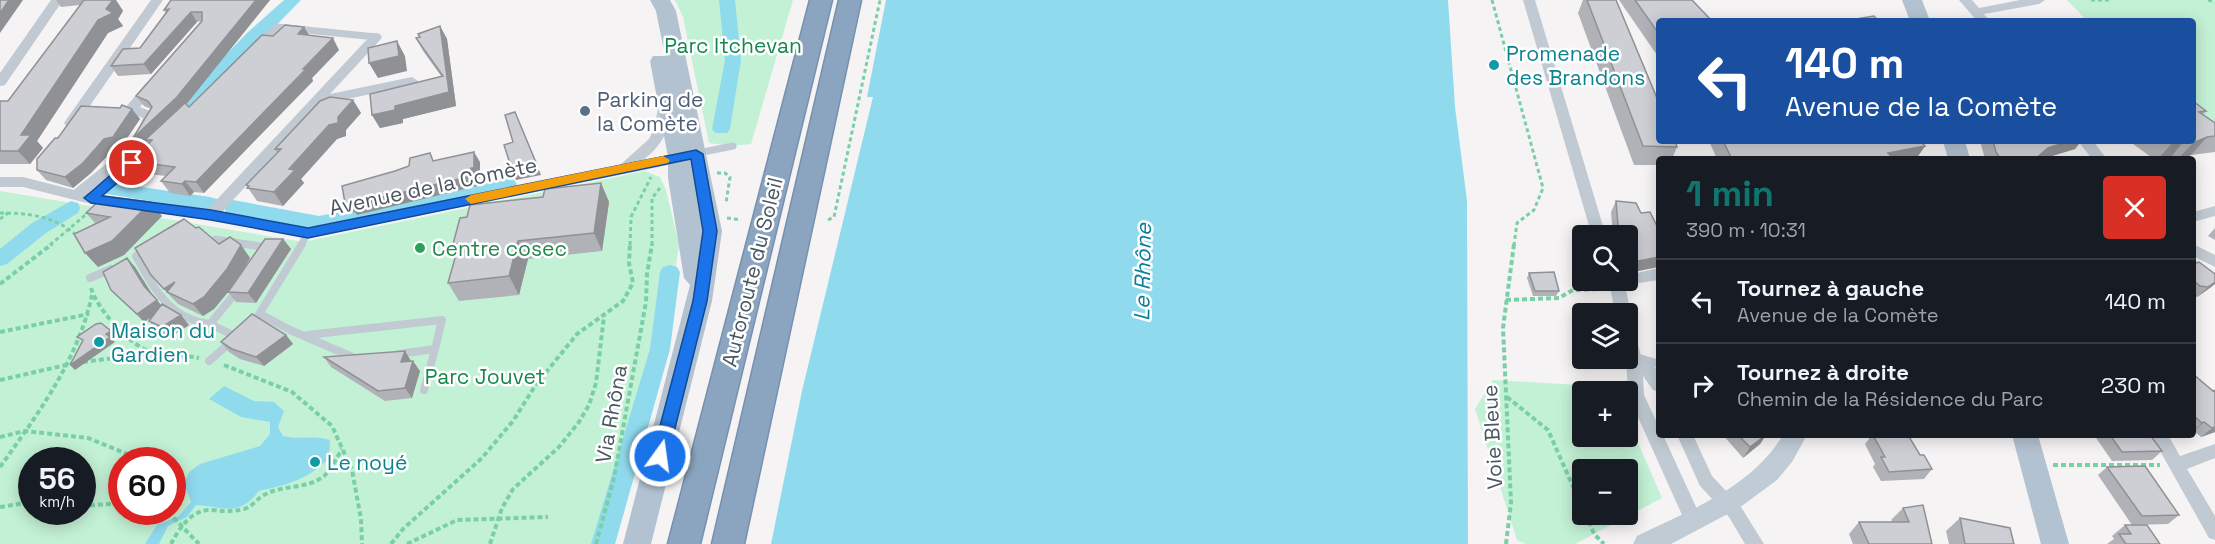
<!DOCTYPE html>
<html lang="fr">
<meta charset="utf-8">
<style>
:root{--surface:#171b24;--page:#242831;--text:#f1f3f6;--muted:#9ea1a6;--line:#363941;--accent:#0f766e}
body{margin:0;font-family:"Space Grotesk",sans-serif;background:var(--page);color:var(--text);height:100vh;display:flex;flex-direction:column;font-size:22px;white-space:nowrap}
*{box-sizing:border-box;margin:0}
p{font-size:20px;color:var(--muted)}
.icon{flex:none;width:33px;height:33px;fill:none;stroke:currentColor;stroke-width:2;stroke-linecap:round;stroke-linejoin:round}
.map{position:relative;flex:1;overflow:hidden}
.details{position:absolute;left:1656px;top:156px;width:540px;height:282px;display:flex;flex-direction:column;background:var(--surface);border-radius:6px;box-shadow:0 3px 15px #0003}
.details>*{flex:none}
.guide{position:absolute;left:1656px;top:18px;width:540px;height:126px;border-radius:6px;box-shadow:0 3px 15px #0003;background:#1a4fa0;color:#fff;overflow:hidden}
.controls{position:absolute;left:1572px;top:225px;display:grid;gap:12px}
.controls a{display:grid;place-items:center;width:66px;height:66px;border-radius:6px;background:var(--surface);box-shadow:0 3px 15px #0003;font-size:30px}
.speed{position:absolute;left:18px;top:447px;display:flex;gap:12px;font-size:30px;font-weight:700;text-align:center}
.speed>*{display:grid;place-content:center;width:78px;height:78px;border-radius:50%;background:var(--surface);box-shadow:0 3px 15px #0003;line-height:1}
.speed small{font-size:15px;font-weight:400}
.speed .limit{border:9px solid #d22;background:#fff;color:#111}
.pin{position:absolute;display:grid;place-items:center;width:51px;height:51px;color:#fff;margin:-26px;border:3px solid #fff;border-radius:50%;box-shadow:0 2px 6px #0007}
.me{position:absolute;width:66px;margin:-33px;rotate:14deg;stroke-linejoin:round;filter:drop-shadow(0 0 4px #0008)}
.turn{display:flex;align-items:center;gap:21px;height:126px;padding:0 30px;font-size:27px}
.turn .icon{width:78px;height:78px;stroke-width:2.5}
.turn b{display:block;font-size:42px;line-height:51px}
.round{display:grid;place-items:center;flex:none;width:63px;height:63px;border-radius:6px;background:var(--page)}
.overview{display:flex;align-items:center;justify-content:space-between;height:102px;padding:0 30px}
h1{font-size:36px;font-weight:700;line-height:45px;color:var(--accent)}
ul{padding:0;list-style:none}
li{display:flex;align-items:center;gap:18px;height:84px;padding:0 30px;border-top:2px solid var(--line)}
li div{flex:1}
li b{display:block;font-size:22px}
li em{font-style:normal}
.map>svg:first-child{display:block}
.green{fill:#c3f1d5;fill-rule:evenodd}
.water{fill:#90daee}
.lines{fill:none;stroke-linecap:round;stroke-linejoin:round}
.canal{fill:#90daee;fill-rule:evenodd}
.highway-casing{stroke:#7690ad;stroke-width:3}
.path-far1{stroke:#7ad0a6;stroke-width:3;stroke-dasharray:4 3;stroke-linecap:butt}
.path{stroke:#7ad0a6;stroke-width:4;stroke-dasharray:5 3;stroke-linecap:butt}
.lane-far1{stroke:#c1cad2;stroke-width:7}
.lane{stroke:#c1cad2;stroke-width:8}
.street{fill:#c1cad2;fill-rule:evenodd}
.secondary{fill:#c1cbd6;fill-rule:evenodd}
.primary{fill:#b3c2d1;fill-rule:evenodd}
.highway{fill:#8ba5c1;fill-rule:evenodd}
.wall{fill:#b0b2b7}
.shaded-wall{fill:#909195}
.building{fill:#cdcfd5;stroke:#909195;stroke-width:1.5}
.route{fill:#1a73e8;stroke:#114b97;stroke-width:1.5}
.slow{fill:#f59e0b}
.culture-dot{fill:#0f9aa8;stroke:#fff;stroke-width:2}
.service-dot{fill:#5c6f8a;stroke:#fff;stroke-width:2}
.leisure-dot{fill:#2e9e5b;stroke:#fff;stroke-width:2}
.labels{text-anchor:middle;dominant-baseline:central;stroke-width:5;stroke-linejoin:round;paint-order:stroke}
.park-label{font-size:21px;fill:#17864f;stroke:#fff}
.culture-label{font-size:21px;fill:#0d838f;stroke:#fff;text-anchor:start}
.service-label{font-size:21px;fill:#4e5e75;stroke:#fff;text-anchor:start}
.street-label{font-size:21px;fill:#4a5661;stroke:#fff}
.leisure-label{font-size:21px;fill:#27864d;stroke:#fff;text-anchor:start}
.water-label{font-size:22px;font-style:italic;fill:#0c7c9b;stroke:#fff}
</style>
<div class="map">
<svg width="2215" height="544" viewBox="0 0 2215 544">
<rect width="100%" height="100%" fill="#f5f3f3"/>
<path class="green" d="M675 0H793L751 144 730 146 709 143 683 17Z
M2067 0H2215V130L2193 114V21H2087Z
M645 171 660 177 666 190 679 245 655 401 615 544H0V191L303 242ZM32 460H82V512H32ZM122 460H172V512H122Z
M1493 380 1613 387 1615 391 1582 392V436H1628V420L1662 498 1575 544H1526L1517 540 1475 409ZM1582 470H1628V514H1582Z"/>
<path class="water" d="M886 0H1448L1455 107 1467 201 1468 544H771L802 391 873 97H867Z
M224 386 254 401 274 402 284 411 278 427 283 436C299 440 314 435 330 440L329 458C309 479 287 485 259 491 239 517 224 507 196 505L187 517 168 526 159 544H145L157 525 179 516 191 502 184 483 189 472 200 464 260 446 270 434V422L241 417 209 399Z"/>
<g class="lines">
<path class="canal" d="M284 0H301L169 134 118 175 112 177 106 175 103 171 106 167 157 126 247 33Z
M719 0H735L741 60 730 129 727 133H715L712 129 725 60Z
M508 178 514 180 517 184 514 188 319 230 233 214 226 212 224 207 226 202 233 200 319 216Z
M107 182 210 197 217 199 219 204 217 209 210 211 101 193 98 188 101 183Z
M71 201 78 203 80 208 78 213 46 233 7 264 0 266V249L32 223Z
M670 265 677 267 680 272 670 349 615 544H591L650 349 660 272 663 267Z"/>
<defs>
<path id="highway" d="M810 0H832L700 544H668Z
M839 0H861L744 544H712Z"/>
</defs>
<use href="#highway" class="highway-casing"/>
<path class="path-far1" d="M1492 0 1543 188 1534 210 1517 223 1514 245
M2091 0H2110
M2208 0 2215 2
M717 173H725L730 177 726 203
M0 213C28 213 56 216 77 236
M727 218 741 220
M0 219 8 213
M828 220 834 217 880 0
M50 245 90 211
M630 245 631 217 651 177
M652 245V198L660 188"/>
<path class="path" d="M0 284 52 244
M91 288C98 311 132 348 156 354 170 357 185 355 199 358
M1506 300 1559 298 1573 290 1602 289
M0 332 89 314
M83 362 153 353
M224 365 292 392 332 426 352 470 361 519 362 544
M0 380 75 363
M1507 397 1548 430 1582 507
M0 437 25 431 88 438 142 460
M2053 465H2160
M0 467C38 414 78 360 92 295
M82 506 122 503
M0 507 32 502
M168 512 199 544
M1586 514 1594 534 1604 544
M171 544C179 529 191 509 212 510 224 511 231 512 244 509 254 506 258 497 266 494 283 485 308 489 324 476 331 470 337 457 342 449
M391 544 403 529 482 458 513 421 535 386 577 334 623 301 633 283 629 263 630 244
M407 544 457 520 548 517
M490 544 502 508 513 489 559 447 579 422 589 405 596 383 604 316
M596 544 614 478 646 302 647 274 652 244
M1506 544 1511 503 1503 328 1514 244"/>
<path class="lane-far1" d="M261 42 277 27 376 37
M698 153 733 146
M91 199 139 157
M215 239 253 245
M301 245 308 233"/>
<path class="lane" d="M244 244 264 247 261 251
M146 248 136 256C154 289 170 319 210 324
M90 278 111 269
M260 314 290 330 357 359
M258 316 302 244
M307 335 442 320 435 349
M237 337 210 324 238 290
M399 354 435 349 424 390
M1633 356 1659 364
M209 361 232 341"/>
<path class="street" d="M51 0H63L5 85 0 86V73Z
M151 0H163L76 126H66L64 123 66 120Z
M1523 0H1535L1606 236H1592Z
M1959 0H1972L1979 8 2020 0H2045L2039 4 1984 14 1988 19 1987 21H1977Z
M376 33 380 34 382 37 380 40 330 94 412 77 418 81 417 84 320 105 222 212 308 228 620 165 649 139 654 129 658 109 665 105 672 109C669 131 661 147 643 160L688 151 695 156 688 161 308 238 211 220 91 204 23 187H0V177H23L74 190C98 169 132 149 143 118L129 113 126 107 146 83 151 82 157 86 140 107 155 113 157 116C145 150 114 171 88 193L208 209 372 34Z
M2078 141H2093L2107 159H2092Z
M2215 206V216L2193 222V212Z
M2193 244 2215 255V267L2193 256Z
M1659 268V280L1625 285 1631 314 1628 318V314H1615L1609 280H1628V275Z
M1628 327 1634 329 1642 360 1652 364 1659 372V392L1653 390 1643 376 1644 395 1659 427V435H1663L1702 520 1699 526 1693 528 1687 526 1628 395 1626 358Z
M1677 435H1693L1712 476 1741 507 1764 544H1745L1729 517 1700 486Z
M2151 435H2168L2180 456 2215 444V458L2187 469 2215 516V540L2209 538Z"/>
<path class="secondary" d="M1783 435H1807L1792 462 1777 480 1739 508 1671 544H1633L1637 536C1690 510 1751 488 1783 435Z"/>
<path class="primary" d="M650 0H670L676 11 722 231 712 301 651 544H623L690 285 684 278 668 178V157L650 61 653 56H665L656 11Z
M1902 0H1922L1930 21H1910Z
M1943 141H1965L1970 159H1948Z
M2012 435H2038L2069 544H2041Z"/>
<use href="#highway" class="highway"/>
</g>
<path class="wall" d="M56 0H116L123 11 118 19 123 26 108 33 37 141 43 148 30 164H0V101H8L80 5 61 7Z
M171 0H270L186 104 189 107 273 36 310 35 339 50 312 78 313 81 204 193 194 192 190 196 170 193 161 181 166 176 139 173 130 161 148 144 147 142 141 148 151 109 144 106 136 96 201 21 197 22 151 74 118 76 111 66 140 48 166 14 164 10Z
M1583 0H1616L1677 147 1672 159H1659V165H1634L1578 13Z
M1619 0H1692L1659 21V58Z
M440 26 447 39 456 106 403 119V123L380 128 372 115 441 76 423 51 416 38 419 37 418 34Z
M353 100 361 113 346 130V136L337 139 301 179 304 183 283 206 257 201 246 185 277 153 275 149Z
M2193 101 2206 111 2203 115 2215 123V152L2191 155 2181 159H2174L2171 157 2158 159 2151 157 2129 141H2193Z
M132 109 140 119 121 147 113 150 91 173 73 188 46 180 37 170 58 138Z
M1709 141H1822L1823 143 1925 146 1916 159H1717Z
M1980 141H2081L2075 149 2042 159H1985Z
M601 183 609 202 602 251 528 259 519 295 459 301 448 283 457 252 453 244 467 217Z
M1616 201 1641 213 1659 230 1633 272 1628 261V236H1613L1611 212Z
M151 202 162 216 124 255 98 267 96 224 86 213Z
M196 228 219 244 241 245 250 258 242 272 283 239 291 249 256 303 236 302 228 292 229 291 214 309 203 316 178 304 151 275Z
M2215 228V240L2208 236Z
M127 258 135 267 152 294 161 305 189 325 171 337 158 331 149 321 152 317 144 322 119 298 111 290Z
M2193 264 2215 274V284L2197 297 2193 296Z
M1529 273 1559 291 1556 296H1533L1527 278Z
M286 335 293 344 264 366 240 359 229 352 221 342Z
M405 351 411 361 420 371 412 398 385 401 331 367 324 357Z
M2193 374 2215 432 2201 437 2194 431H2193Z
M1723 435H1766L1760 444 1743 458Z
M1872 435H1908L1920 455 1932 469 1924 479 1881 481 1873 467 1875 464 1865 444Z
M2094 435H2150L2162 451 2152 460 2112 461Z
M2107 467 2179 515 2168 524 2132 525 2098 475Z
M1903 508 1932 544H1853L1849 534 1859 522H1893L1891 520Z
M1960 518 2014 544H1949L1946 531Z
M2125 525 2160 544H2107L2114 539 2112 536Z"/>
<path class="shaded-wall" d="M9 0H23L0 33V13Z
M113 0H116L123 11 118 19 123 26 108 33 37 141 43 148 30 164 18 151 21 135 98 20Z
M256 0H270L185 106 145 140 147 142 141 148 133 138Z
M191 12 197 22 151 74 144 64Z
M440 26 447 39 456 106 403 119V123L380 128 372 115 395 106 449 92Z
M304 27 311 38 298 34Z
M333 38 339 50 312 78 313 81 204 193 196 182Z
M397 41 405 56 407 71 378 78 369 63Z
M353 100 361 113 346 130V136L337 139 301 179 304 183 283 206 274 192 289 169Z
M132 109 140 119 121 147 113 150 91 173 73 188 65 177Z
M515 112 541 175 516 180 512 170Z
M2207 137 2191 155 2181 159H2178L2193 143Z
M2070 141H2081L2075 149 2042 159H2035L2048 148Z
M2174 141H2184L2171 157 2158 159Z
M1925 146 1916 159H1884L1888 153Z
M474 152 480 162V178L477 179V186L357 215 355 212 351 213 345 203 471 168Z
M185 181 194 192 190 196 182 184Z
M601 183 609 202 602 251 594 233Z
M151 202 162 216 124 255 98 267 85 253Z
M283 239 291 249 256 303 248 293Z
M518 241 528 259 519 295 509 276Z
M241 245 250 258 237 281 214 309 203 316 193 304Z
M1659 257V267L1633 272 1638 261Z
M127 258 135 267 152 294 144 286Z
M175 282 167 292 175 301 164 289Z
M2215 282V284L2210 288 2197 297 2208 287Z
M157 300 164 309 144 322 137 314Z
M181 315 189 325 171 337 162 327Z
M111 331 116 336 112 339 115 342 75 370 70 365Z
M286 335 293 344 264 366 256 357Z
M405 351 411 361 408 372 401 362Z
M413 361 420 371 412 398 405 388Z
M2204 422 2194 431H2193L2202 423Z
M2215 427V432L2201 437 2212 428Z
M1766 435 1760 444 1743 458 1750 447Z"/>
<path class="building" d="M0 0H9L0 13Z
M84 0H113L106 9 113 13 98 20 21 135H31L18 151H0V101H8Z
M171 0H256L177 97 133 138 152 107 148 101 136 96 202 21V12H191L144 64 111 66 123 49 140 48 169 9 164 10Z
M1587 0H1616L1659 103V141H1675L1677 147 1643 146Z
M1635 0H1692L1712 21H1659V34Z
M1874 16 1878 21H1844Z
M285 25 304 27 298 34 333 38 303 69H306L196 182 185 181 182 184 161 181 175 167 130 161 152 140H145L185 103 189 107 262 35 273 36Z
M440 26 449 92 395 106V110L372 115 370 94 443 76 416 38 420 37 418 34Z
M397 41 399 56 369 63 368 48Z
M330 97 353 100 338 117V123L329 125 289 169 295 170 274 192 247 188 249 186 246 185 281 149H275L320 101Z
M2193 101 2206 111 2199 112 2215 123V136L2207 137 2193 143 2190 141H2193Z
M122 105 132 109 113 137 104 139 83 163 65 177 37 170V159L55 138H58L81 106 120 108Z
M515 112 537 165 512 170 504 145 513 142 505 115Z
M1723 141H1822L1823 143 1832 141H1920L1925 146 1888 153 1894 159H1732Z
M1993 141H2070L2048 148 2035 159H2004L2000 158 1996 152Z
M474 152V168H471V176L350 205V201L345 203 342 186 395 171 409 166 410 158 430 153 433 161Z
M601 183 594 233 518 241 509 276 448 283 459 244H453L460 218 467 217 470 205 543 197 545 189Z
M104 196 151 202 112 241 85 253 74 234 110 217 86 213Z
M1616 201 1636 203 1641 213 1650 212 1659 230V257L1638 261 1628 242V236H1624L1618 225Z
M184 219 196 228 199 227 219 244 230 237 241 245 227 269 204 297 193 304 167 292 175 282 164 289 151 275 135 248Z
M265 239H283L248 293 228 292Z
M127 258 144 286 157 300 137 314 111 290 103 272Z
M2199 262 2215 274V282L2208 287 2200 286 2193 280V264Z
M1554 272 1559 291H1535L1529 273Z
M162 304 181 315 162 327 149 321Z
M252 314 286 335 256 357 232 349 221 342Z
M101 323 111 331 106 334 110 337 70 365 83 340 77 337 96 324Z
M405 351 401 362 413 361 405 388 378 391 324 357Z
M2193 374 2213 391 2215 390V427L2212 428 2204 422 2202 423 2193 415Z
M1738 435H1766L1750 447Z
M1873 435H1908L1920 455H1924L1932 469 1889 472 1881 457H1885Z
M2110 435H2150L2162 451 2122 452Z
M2145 466 2179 515 2142 516 2107 467Z
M1923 505 1932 544H1869L1859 522H1909L1903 508Z
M1960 518 2010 528 2014 544H1965Z
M2125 525H2147L2160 544H2126L2119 534H2131Z"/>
<path class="route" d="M696 150 703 154 717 231 707 301 668 456 665 460 660 462 655 460 652 456 693 301 703 231 691 159 308 238 211 220 91 203 84 198 128 160 132 159 138 163 137 166 102 196 211 210 308 228Z"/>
<path class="slow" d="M663 156 670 160 668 163 471 204 465 199 471 195Z"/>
<g class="culture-dot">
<circle cx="1494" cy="65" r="6"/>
<circle cx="99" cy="342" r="6"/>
<circle cx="315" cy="462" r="6"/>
</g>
<circle class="service-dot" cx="585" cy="111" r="6"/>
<circle class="leisure-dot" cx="420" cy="248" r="6"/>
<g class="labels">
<g class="park-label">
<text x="733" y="45">Parc Itchevan</text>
<text x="485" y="376">Parc Jouvet</text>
</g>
<g class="culture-label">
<text x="1506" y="53">Promenade<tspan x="1506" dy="24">des Brandons</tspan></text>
<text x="111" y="330">Maison du<tspan x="111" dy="24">Gardien</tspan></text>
<text x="327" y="462">Le noyé</text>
</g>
<g class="service-label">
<text x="597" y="99">Parking de<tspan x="597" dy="24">la Comète</tspan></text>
</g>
<g class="street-label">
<text transform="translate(433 186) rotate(-12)">Avenue de la Comète</text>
<text transform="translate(752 272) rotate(-76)">Autoroute du Soleil</text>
<text transform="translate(611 414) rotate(-80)">Via Rhôna</text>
<text transform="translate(1492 437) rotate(-93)">Voie Bleue</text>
</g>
<g class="leisure-label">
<text x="432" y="248">Centre cosec</text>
</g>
<g class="water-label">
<text transform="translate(1142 272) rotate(-89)">Le Rhône</text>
</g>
</g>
</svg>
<div class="controls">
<a><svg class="icon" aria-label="search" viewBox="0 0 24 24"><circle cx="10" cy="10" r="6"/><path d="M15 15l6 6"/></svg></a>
<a><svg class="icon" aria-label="layers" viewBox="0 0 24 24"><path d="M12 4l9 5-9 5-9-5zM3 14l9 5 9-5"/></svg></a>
<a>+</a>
<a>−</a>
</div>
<div class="speed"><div>56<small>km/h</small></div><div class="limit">60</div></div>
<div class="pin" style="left:132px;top:163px;background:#d93025"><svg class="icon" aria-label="arrive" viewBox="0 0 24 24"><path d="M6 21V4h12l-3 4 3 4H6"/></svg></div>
<svg class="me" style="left:660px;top:456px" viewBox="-20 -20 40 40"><circle r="17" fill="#1a73e8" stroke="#fff" stroke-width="3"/><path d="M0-11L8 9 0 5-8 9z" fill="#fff"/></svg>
<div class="guide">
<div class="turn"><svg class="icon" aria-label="left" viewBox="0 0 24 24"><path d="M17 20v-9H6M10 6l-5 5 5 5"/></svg><div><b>140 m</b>Avenue de la Comète</div></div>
</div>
<section class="details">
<div class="overview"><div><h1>1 min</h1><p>390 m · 10:31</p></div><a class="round" style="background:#d93025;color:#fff"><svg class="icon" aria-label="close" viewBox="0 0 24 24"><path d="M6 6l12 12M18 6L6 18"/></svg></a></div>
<ul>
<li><svg class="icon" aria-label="left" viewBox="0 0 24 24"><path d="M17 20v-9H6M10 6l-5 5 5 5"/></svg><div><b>Tournez à gauche</b><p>Avenue de la Comète</p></div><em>140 m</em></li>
<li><svg class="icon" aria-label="right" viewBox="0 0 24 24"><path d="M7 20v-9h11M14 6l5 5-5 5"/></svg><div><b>Tournez à droite</b><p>Chemin de la Résidence du Parc</p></div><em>230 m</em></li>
</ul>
</section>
</div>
